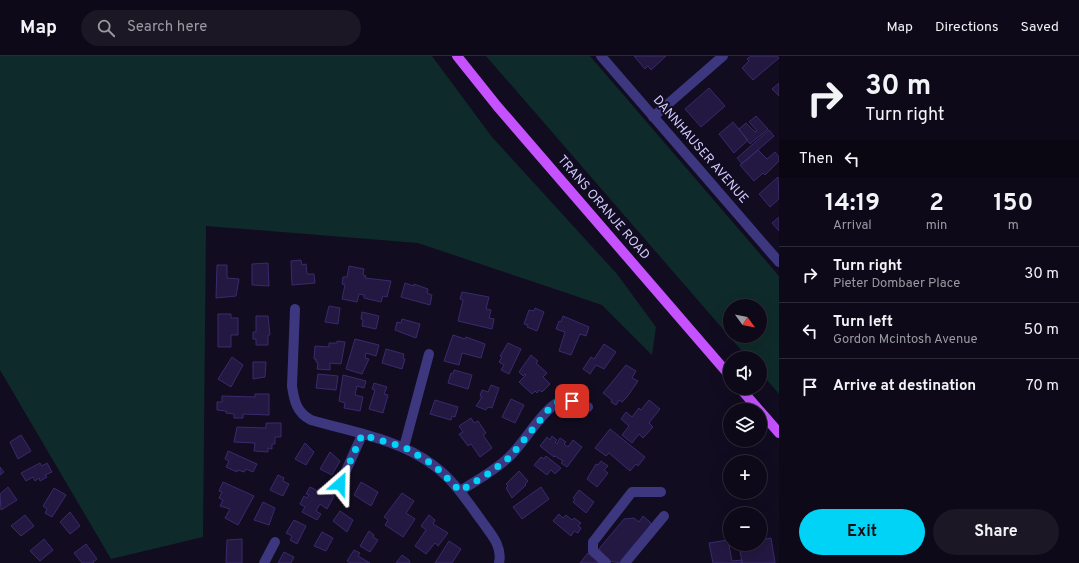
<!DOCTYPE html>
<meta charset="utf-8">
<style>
:root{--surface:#0d0918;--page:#1b1725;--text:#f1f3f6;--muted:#9a9aa2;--line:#2d2a37;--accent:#00d3f6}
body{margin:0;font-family:Overpass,sans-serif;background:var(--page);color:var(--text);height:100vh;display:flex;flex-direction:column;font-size:15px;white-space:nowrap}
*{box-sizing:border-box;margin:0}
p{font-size:13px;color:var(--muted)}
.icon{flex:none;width:22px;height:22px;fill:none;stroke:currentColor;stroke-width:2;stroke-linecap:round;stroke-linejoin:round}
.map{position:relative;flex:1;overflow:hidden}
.panel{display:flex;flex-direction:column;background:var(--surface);width:300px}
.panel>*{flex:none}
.hud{background:#0d0918;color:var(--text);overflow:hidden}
.needle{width:26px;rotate:123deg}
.tools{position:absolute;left:723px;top:243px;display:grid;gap:8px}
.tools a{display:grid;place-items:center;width:44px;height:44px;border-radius:50%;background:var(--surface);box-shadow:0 4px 16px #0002,0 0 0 1px var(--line);font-size:20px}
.pin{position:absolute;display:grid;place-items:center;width:34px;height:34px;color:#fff;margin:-17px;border-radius:8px;box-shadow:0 2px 6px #0006}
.me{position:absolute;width:44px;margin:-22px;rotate:25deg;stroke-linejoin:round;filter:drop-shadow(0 0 3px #0008)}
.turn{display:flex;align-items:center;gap:14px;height:84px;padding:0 20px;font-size:18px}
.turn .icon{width:52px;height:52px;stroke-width:2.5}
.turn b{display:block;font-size:28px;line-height:34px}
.then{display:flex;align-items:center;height:38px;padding:0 20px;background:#0003;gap:8px;font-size:15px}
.eta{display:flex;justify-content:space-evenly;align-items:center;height:68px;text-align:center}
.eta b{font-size:24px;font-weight:700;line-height:28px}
.primary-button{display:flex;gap:8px;margin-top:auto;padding:8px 20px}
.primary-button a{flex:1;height:46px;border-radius:24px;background:var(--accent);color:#111;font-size:16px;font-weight:700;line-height:46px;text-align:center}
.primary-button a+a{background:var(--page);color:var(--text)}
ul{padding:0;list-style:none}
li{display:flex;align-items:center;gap:12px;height:56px;padding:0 20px;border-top:1px solid var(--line)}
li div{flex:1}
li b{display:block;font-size:15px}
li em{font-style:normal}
header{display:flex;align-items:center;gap:24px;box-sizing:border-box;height:56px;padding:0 20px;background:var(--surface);border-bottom:1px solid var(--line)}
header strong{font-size:19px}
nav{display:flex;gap:22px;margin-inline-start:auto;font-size:14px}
.search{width:280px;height:36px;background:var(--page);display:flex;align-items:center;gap:10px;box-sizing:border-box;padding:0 14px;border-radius:22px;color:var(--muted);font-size:15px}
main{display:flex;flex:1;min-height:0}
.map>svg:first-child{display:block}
.green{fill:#0f2a2a;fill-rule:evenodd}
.building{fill:#221841;stroke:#3a2a6d}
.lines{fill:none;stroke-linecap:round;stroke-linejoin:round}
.minor{stroke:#3d377f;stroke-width:10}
.major{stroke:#c652ff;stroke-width:10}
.route{stroke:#00d3f6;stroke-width:7;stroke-dasharray:0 12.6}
.labels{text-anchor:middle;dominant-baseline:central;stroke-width:4;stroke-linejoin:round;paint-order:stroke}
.street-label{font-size:13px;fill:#d3cbff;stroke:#110c20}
</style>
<header>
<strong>Map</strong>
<div class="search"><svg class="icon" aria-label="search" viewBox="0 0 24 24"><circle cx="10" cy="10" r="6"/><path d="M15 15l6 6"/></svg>Search here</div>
<nav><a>Map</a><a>Directions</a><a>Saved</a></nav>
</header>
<main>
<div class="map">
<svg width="779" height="507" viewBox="0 0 779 507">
<rect width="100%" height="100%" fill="#110c20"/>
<path class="green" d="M0 0H432L492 81 617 218 656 271 652 299 602 249 418 187 206 170 203 481 111 503 0 314Z
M486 0H590L779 220V338L760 316V302H748ZM730 250H760V280H730Z"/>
<path class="building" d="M634 0H666L651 14 648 10 645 13Z
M751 0H777L779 2 753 24 742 12 749 5 747 3Z
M779 27V40L772 33Z
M709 32 725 50 701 71 685 53Z
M756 60 768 73 750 88 739 73 746 67 755 76 757 75 749 66Z
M733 66 748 84 734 97 719 78Z
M769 74 774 80 742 108 737 102Z
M758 94 767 103 775 96 779 101V105L765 119 763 117 754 125 740 109Z
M778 121 779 143 770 151 759 138Z
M779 161V175L772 167Z
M301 204 302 209 306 208 307 218H314L315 227 292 229 291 205Z
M268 207 269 230 252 229V208Z
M217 209H227V222L239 223 236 240 216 242Z
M349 210 364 213 363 219 366 220 365 222 391 225 387 241 383 240 381 246 364 242V239L359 238 357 246 342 243 345 229 342 228 343 221H347Z
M405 227 414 230V228L428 233 427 237 432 239 430 249 401 241Z
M462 236 489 241 486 253 491 254 489 262 494 263 492 273 458 265 463 244 460 243Z
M329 250 340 252 338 268 325 266Z
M535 252 544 256 537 275 527 271 528 269 524 268 529 254 534 255Z
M362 256 379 260 376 273 362 270 363 264 361 263Z
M218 258H231V262H238V279H231V291H218Z
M256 260H268L270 279H268V289H256V283H253V276H256Z
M563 260 589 271 586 280 580 278 571 299 559 295 565 276 556 273 559 265 561 266Z
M402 263 420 268 416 282 395 274 397 266 401 267Z
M453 279 465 283 466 281 485 288 481 302 462 297 459 309 444 305Z
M355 283 379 289 376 300 366 297 365 302 369 303 362 318 346 313Z
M337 285 345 286 341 308 330 307V314L317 313 318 307 316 306V303H314L315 290 329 291V287H337Z
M508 287 521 293 509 318 501 314 504 309 499 306 502 301 500 300Z
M604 288 616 296 604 313 596 309 590 318 583 313 591 301 594 303Z
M386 293 404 298 403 302 405 303 402 313 382 307Z
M531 299 538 305 536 307 547 317 543 321 550 328 542 336 539 334 537 337 535 335 532 338 519 326 526 319 525 318 523 320 519 316Z
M232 301 243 309 231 331 218 323Z
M253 306H266L265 321 253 323Z
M626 309 636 315 632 322 638 325 627 341 622 346 619 344 616 349 611 346 612 344 603 337Z
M454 314 472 319 468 333 448 327 451 317 453 318Z
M318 318 338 320 336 334 316 332Z
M343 319 366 325 364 332 357 330 355 339 363 341 360 355 344 352 345 347 339 345Z
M374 327 387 331 384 338 388 339 383 357 369 353 375 334 372 333Z
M491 329 499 332 492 352 488 351 486 354 476 350 482 341 480 340 482 334 488 336Z
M255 338H269V359L243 358V362H234V358L226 357V355L217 354V346H222V340L255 341Z
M511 343 524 349 515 367 502 361Z
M435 344 458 351 455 361 452 360 451 364 430 358Z
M649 344 660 353 649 367 653 371 643 382 639 378 632 387 622 379 629 370 621 363 626 356 632 361 639 352 641 354Z
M471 362 474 367 478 365 486 377 483 379 492 392 480 401 471 388 468 390 459 378 463 376 459 370Z
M266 367H281V381H275V388H272V393L268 392V396L254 395 255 387 234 386 237 371 266 372Z
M610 373 645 401 638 410 636 408 630 415 609 397 606 400 595 392Z
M21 379 31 395 18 403 10 386Z
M552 380 557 384 555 386 557 388 560 382 566 386 564 388 568 391 573 384 582 391 567 411 561 407 563 405 555 400 554 401 540 390 547 381 550 384Z
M305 387 314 396 306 409 295 403Z
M228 395 257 408 253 416 246 413 244 416 238 414 237 416 226 411 229 405 225 403Z
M330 396 340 405 332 419 320 413Z
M546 400 561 412 555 418 551 414 547 419 534 409 541 401 544 403Z
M601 405 608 410 604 414 608 417 597 431 587 423 596 408 598 409Z
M40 407 42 410 47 407 52 416 45 419 47 421 40 425 39 422 35 425 33 421 26 425 21 417Z
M0 411 4 416 0 419Z
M519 415 528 425 525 428 526 429 512 442 506 432 508 430 506 428Z
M278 419 284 422 283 425 289 428 283 440 270 434Z
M223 426 254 440 238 469 225 462 230 453 220 450 223 444 219 442 222 436 219 435Z
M361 426 378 436 371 450 354 439Z
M8 431 17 444 1 454 0 438Z
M310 431 318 435 319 432 334 440 327 453 320 448 316 455 321 458 317 464 302 456 305 451 300 448 304 440 307 442 309 439 306 438Z
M541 431 549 443 522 463 513 451Z
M54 432 66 439 52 461 45 457 47 453 43 450Z
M579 434 594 446 586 457 573 446 575 443 573 442Z
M402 437 414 445 406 457 415 463 403 481 385 469 388 464 384 461Z
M263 446 275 452 269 469 254 464Z
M340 455 353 464 347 476 333 465Z
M70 456 80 470 70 478 60 466Z
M559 458 563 462 566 459 572 464 574 462 581 467 578 470 581 472 578 477 574 475 571 480 553 465Z
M25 459 34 470 21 480 11 470Z
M429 459 435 464 433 468 448 477 438 490 435 487 426 498 415 490 426 474 421 470Z
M643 460 650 466 651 469 621 507 609 505 599 493 624 463 634 462 639 466Z
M294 464 306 470 297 488 290 484 292 480 286 477Z
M369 475 374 479 373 481 378 484 370 496 360 490Z
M322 476 333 482 326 495 314 490Z
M771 482 775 507H742L739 488H760V484Z
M44 483 53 494 40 505 30 495Z
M242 483V507H226L227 484Z
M728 484 732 505 742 504V507H713L709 487Z
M449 485 461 493 452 507H435Z
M86 488 97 503 93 506 94 507H82L74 497Z
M354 494 360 497 358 500 370 507H350L347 505Z
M284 496 294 501 291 507H278Z
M588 497 601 507H580Z
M402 499 409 504 410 507H396Z"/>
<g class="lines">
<path class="minor" d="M601 0 779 206
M653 61 723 0
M295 253 292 330C294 345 297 357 311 364 352 376 399 383 433 409 453 423 467 445 481 464 490 477 503 490 499 507
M404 391 429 298
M340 428 362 379
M460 435C477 424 495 415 510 400 523 388 544 352 559 346 569 342 579 347 588 351
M264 507 275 486
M606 507 593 495V486L632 436H661
M625 507 664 460"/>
<path class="major" d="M457 0 497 50 730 320
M740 332 759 354
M760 355 779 377"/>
</g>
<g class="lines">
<path class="route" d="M340 428 362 379 404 391 434 409 460 435 491 416 510 401 549 353 558 346 572 345"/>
</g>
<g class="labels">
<g class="street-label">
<text transform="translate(700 94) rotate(49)">DANNHAUSER AVENUE</text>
<text transform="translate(603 152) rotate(49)">TRANS ORANJE ROAD</text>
</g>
</g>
</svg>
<div class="tools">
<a><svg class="needle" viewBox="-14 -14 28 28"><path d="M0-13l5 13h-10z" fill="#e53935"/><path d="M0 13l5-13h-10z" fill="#9a9aa2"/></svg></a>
<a><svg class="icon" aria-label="sound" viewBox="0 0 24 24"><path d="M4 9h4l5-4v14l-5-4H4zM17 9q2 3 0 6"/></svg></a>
<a><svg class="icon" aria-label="layers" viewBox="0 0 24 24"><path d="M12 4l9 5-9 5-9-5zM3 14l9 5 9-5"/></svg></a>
<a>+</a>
<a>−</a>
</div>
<div class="pin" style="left:572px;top:345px;background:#d93025"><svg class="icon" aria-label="arrive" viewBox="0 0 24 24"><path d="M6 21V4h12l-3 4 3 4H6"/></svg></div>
<svg class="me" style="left:340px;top:428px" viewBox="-20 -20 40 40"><path d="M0-17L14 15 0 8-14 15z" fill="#00d3f6" stroke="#fff" stroke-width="4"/></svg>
</div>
<section class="panel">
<div class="hud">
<div class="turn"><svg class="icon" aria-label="right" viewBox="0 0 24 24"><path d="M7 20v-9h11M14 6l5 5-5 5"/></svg><div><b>30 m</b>Turn right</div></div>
<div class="then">Then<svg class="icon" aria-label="left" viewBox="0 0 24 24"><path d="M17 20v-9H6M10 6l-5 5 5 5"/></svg></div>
</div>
<div class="eta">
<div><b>14:19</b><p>Arrival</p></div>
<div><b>2</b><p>min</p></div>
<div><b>150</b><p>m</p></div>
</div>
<ul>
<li><svg class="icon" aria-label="right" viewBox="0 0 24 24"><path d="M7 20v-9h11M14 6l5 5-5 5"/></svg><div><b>Turn right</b><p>Pieter Dombaer Place</p></div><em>30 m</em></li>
<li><svg class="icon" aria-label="left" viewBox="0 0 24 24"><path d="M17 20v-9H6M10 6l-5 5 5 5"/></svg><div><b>Turn left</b><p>Gordon Mcintosh Avenue</p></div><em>50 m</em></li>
<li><svg class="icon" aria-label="arrive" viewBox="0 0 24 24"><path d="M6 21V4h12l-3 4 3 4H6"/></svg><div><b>Arrive at destination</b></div><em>70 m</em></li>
</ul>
<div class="primary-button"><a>Exit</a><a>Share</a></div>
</section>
</main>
